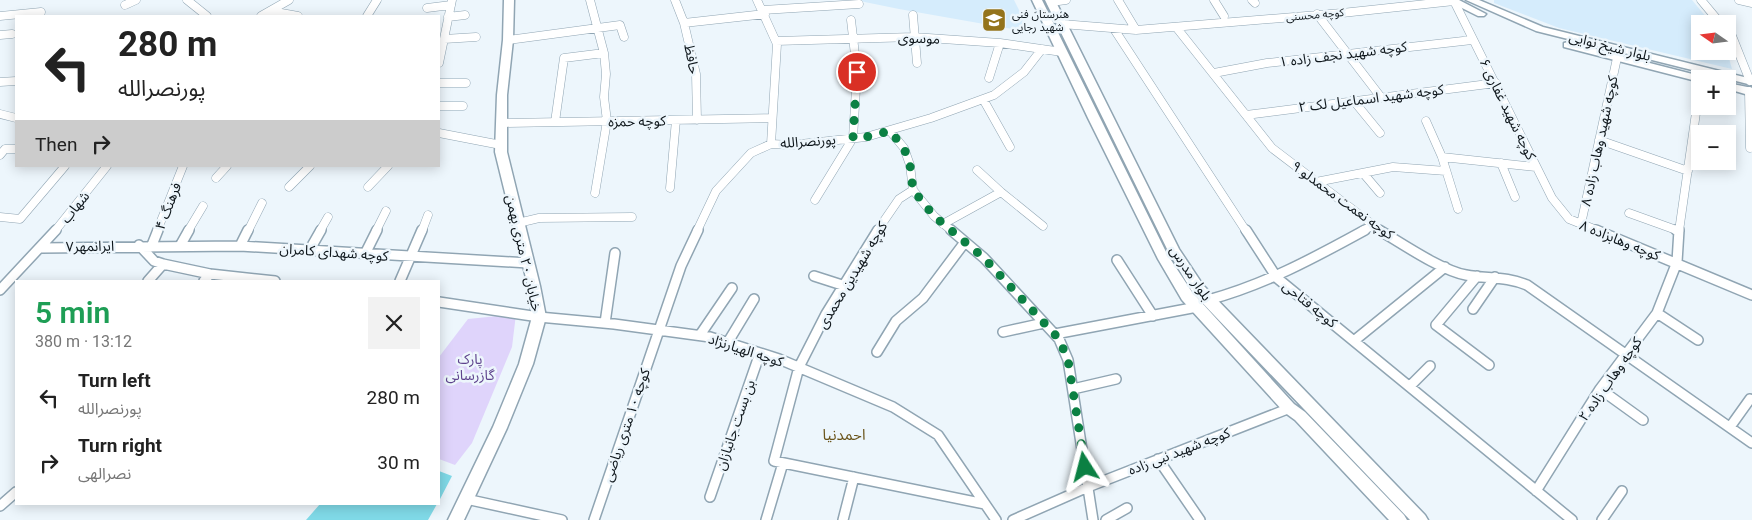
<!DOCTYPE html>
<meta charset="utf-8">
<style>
:root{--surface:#fff;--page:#f2f2f2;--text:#222;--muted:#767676}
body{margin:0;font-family:Roboto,"Noto Sans Arabic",sans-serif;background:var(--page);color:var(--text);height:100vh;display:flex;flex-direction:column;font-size:19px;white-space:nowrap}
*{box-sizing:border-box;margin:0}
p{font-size:16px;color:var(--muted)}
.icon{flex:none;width:28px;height:28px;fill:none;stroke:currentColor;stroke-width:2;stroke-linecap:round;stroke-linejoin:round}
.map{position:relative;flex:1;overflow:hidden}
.side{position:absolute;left:15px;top:280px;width:425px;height:225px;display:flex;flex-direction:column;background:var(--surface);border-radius:0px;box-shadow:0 2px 12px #0003}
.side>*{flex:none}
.banner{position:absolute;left:15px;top:15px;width:425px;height:152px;border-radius:0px;box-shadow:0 2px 12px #0003;background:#fff;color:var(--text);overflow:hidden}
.needle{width:32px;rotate:284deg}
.fabs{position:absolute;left:1691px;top:15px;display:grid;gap:10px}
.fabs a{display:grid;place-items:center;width:45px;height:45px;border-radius:0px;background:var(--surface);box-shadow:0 2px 12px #0003;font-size:25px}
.pin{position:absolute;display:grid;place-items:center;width:42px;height:42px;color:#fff;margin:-21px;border:2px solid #fff;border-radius:50%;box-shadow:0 1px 5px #0007}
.me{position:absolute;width:55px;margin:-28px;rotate:351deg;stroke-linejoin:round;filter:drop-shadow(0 0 4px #0008)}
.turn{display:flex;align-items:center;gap:18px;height:105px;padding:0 20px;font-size:22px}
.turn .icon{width:65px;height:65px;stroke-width:2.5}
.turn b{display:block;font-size:35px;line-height:42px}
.then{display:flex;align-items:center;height:48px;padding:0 20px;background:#0003;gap:10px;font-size:19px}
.round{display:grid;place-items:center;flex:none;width:52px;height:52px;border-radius:0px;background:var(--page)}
.head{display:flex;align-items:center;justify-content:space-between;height:85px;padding:0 20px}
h1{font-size:30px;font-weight:600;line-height:38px;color:#1e9e55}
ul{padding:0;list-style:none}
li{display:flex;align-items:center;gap:15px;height:65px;padding:0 20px}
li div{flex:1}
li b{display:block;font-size:19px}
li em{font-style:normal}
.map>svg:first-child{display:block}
.built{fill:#d5ecfc}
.green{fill:#dfd4fb}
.building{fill:#80dae8}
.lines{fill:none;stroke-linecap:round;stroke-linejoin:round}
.street-far1-casing{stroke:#90a5b3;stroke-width:9}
.street-casing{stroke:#90a5b3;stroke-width:12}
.secondary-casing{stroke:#90a5b3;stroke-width:3}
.street-far1{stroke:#fff;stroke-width:8}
.street{stroke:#fff;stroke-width:9}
.secondary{fill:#fff;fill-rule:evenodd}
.route{stroke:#0b8043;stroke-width:9;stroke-dasharray:0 16.2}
.labels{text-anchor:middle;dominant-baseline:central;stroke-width:5;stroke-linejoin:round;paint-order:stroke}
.far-poi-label{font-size:11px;fill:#0e161b;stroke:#edf6fc;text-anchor:start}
.far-street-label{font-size:11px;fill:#0e161b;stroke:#edf6fc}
.street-label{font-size:14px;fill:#0e161b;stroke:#edf6fc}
.park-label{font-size:14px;fill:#5e438d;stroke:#edf6fc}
.neighbourhood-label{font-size:15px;fill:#6a541a;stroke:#edf6fc}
</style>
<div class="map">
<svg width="1752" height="520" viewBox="0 0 1752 520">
<rect width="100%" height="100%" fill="#edf6fc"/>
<path class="built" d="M855 0H1014L1030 32 899 9Z
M1494 0H1692L1712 24H1700V51H1727L1732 69 1559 28 1494 3Z"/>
<path class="green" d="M516 314 512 347 472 443 455 465 439 459V357L468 319Z"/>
<path class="building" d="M439 471 452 476 439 501Z
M320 504H437L428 520H306Z"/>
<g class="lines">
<defs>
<path id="street-far1" d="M187 0 207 16
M590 0 604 53 606 74 604 97 607 121 595 193
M675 0 684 23 696 74 697 120
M757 0 777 44 771 144
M1118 0 1136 30
M1214 0 1224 16
M1252 0 1255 3
M1701 0 1721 24
M1739 0 1752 3
M1051 2 1066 0
M125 5 136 0
M427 8 451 5
M763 10 859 4
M270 11 298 16
M1317 14 1380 96
M913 15 917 63
M0 16 41 12
M261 16 289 0
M367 16 377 0
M448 17 465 15
M684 23 765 14
M1062 24 1136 30 1342 13 1454 1 1552 198 1569 219 1599 231
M1176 27 1272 148 1381 231
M1114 29 1246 231
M1728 31 1732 36 1750 81
M0 35 12 34
M444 39 476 37
M508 40 620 25 624 37
M776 41 914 37 1000 43 1062 52
M439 63 452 0
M1214 73 1267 63 1472 40
M989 78 1000 43
M0 82 16 81
M439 83H466
M1749 91 1750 148
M983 99 1010 147
M1353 100 1380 133
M439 106H463
M0 114 16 118
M1246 115 1496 83
M1426 121 1442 157 1458 209
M555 122 564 58 604 53
M502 123 772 118
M890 131 904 148 910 165 913 190 934 216 952 231
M439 133 501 145
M1599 140 1688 171
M0 155 5 149H16
M1442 157 1536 167
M1501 163 1515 197
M977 170 1001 192
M1363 173 1380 193
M216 178 227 166
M1316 182 1393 167 1446 171
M289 187 310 166
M368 187 388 166
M670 188 676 120
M815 200 853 138 857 72 851 20
M1629 213 1679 231
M0 217 20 219 65 166
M518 223 539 218 632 217
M943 224 1001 192 1043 226
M1581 224 1617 58
M55 231 107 166
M157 231 183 166
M188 231 203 206
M248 231 262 203
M320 231 328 217
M376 231 386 211
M422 231 428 215
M697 231 716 191 751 153 771 144 791 145 866 137 931 118 994 95 1024 72 1042 49
M877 231 899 199 913 190
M1362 231 1372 226
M1679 231 1700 85"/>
<path id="street" d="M878 230 826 314 799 367 774 461 985 504
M951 230 984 258 1059 339 1068 360 1093 520
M1246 230 1277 278 1572 520
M1379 230C1401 243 1442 271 1466 275 1487 279 1506 276 1527 285L1752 443
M1596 230 1752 295
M1676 230 1679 231
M139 245 154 261 163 264 210 274 275 281
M152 245 158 230
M180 246 189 230
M240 246 248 230
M41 248 240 246 528 263
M309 251 321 230
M365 254 377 230
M1117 260 1153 316
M814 276 842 285
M1477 276 1436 325 1489 365
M148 281 163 264
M204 281 210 274
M400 281 422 230
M0 290 56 230
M1208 300C1264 285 1314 258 1365 230
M439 302 539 317 614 324 710 337 779 359 893 407 938 435 996 520
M1473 309 1495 277
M1657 313 1698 340
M605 323 615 253
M1003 332 1044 323
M1055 334 1197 307
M700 335 732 288
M1355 340 1445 267
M728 342 754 299
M877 352 896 321 923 298 965 242
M1410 386 1430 366
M1073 389 1116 379
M1600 389 1643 420
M1730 427 1750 399
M1158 459 1200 520
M1536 491 1600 389 1657 313 1677 262 1679 230
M710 497 760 353
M466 499 562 520
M0 506 16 492
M594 520 681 266 698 230
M766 520 783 463
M843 520 854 477
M1013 520 1088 487 1290 408
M1106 520 1127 508
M1602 520 1622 491"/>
<path id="secondary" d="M504 0H514L513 40 507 95V152L540 286 546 317 533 364 507 428 464 520H448L493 427 519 364 532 317 528 286 495 152 497 95 503 40Z
M1032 0H1042L1167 254 1192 292 1294 404 1305 412 1404 515 1407 520H1389L1295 420 1284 412 1182 300 1158 259 1088 118Z
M1045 0H1055L1179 249 1203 285 1425 515 1428 520H1410L1193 293 1168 251Z
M1446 0H1459L1486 14 1484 16H1478Z
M1466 0H1479L1543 27 1752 79V85L1536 31Z
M1568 42 1704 77 1705 79H1700V82L1564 47V43Z
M1728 83 1752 88V96L1728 89Z"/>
</defs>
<use href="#street-far1" class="street-far1-casing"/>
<use href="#street" class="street-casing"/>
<use href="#secondary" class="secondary-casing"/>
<use href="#street-far1" class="street-far1"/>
<use href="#street" class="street"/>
<use href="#secondary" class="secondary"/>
</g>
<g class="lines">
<path class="route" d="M857 72 853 138 866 137 890 131 904 148 910 165 913 190 934 216 984 258 1059 339 1068 360 1085 467"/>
</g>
<defs>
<symbol id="school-square" viewBox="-11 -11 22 22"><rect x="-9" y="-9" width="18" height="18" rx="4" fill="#94741c" stroke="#edf6fc"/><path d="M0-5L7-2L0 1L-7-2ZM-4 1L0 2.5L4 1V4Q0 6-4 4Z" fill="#fff"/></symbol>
</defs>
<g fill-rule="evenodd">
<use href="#school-square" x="980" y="6" width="28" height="28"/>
</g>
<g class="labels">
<g class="far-poi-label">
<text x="1012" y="14">هنرستان فنی<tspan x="1012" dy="13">شهید رجایی</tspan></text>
</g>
<g class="far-street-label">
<text transform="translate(1315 15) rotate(-5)">کوچه محسنی</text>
</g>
<g class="street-label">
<text transform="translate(919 38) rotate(2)">موسوی</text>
<text transform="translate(1610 46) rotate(14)">بلوار شیخ نوایی</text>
<text transform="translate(1343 54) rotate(-7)">کوچه شهید نجف زاده ۱</text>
<text transform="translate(692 59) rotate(79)">حافظ</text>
<text transform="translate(1371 98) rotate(-7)">کوچه شهید اسماعیل لک ۲</text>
<text transform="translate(1508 109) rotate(64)">کوچه شهید غفاری ۶</text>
<text transform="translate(637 121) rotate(-1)">کوچه حمزه</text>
<text transform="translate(808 141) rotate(-4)">پورنصرالله</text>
<text transform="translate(1599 141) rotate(-78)">کوچه شهید وهاب زاده ۸</text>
<text transform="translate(1343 200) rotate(36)">کوچه نعمت محمدلو ۹</text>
<text transform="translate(168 206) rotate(-69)">فرهنگ ۴</text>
<text transform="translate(75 207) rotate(-51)">شهاب</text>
<text transform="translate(1620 240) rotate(22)">کوچه وهابزاده ۸</text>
<text transform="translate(90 246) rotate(-1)">ایرانمهر۷</text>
<text transform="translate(334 252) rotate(4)">کوچه شهدای کامران</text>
<text transform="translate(524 253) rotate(77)">خیابان ۲۰ متری بهمن</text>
<text transform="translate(1191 273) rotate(56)">بلوار مدرس</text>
<text transform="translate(852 275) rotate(-59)">کوچه شهیدین محمدی</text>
<text transform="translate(1310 304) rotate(39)">کوچه فتاحی</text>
<text transform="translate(746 350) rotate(18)">کوچه الهیارنژاد</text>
<text transform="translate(1610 379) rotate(-55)">کوچه وهاب زاده ۲</text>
<text transform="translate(626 425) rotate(-71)">کوچه ۱۰ متری ریاضی</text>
<text transform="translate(735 425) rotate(-71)">بن بست جانبازان</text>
<text transform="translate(1179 451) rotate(-21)">کوچه شهید نبی زاده</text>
</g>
<g class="park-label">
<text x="470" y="359">پارک<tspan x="470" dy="16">گازرسانی</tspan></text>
</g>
<g class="neighbourhood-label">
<text x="844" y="435">احمدنیا</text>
</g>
</g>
</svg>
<div class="fabs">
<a><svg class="needle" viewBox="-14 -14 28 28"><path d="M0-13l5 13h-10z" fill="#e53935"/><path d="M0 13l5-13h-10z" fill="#767676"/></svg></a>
<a>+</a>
<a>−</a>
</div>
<div class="pin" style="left:857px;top:72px;background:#d93025"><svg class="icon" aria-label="arrive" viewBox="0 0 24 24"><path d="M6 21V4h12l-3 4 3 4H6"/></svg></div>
<svg class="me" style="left:1085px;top:467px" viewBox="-20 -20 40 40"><path d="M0-17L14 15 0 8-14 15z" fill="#0b8043" stroke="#fff" stroke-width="4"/></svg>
<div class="banner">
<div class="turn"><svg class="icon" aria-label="left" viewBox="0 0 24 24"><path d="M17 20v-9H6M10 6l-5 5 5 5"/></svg><div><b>280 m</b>پورنصرالله</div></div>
<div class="then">Then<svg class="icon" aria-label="right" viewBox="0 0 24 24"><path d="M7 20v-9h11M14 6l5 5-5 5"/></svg></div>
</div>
<section class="side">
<div class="head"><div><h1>5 min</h1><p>380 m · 13:12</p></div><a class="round"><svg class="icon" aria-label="close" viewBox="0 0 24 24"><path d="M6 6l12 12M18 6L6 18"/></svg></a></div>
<ul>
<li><svg class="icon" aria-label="left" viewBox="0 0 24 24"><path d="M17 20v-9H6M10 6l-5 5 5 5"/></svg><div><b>Turn left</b><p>پورنصرالله</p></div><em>280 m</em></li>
<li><svg class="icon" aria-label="right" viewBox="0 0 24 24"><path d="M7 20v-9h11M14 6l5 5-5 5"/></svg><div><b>Turn right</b><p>نصرالهی</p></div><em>30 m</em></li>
</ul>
</section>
</div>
